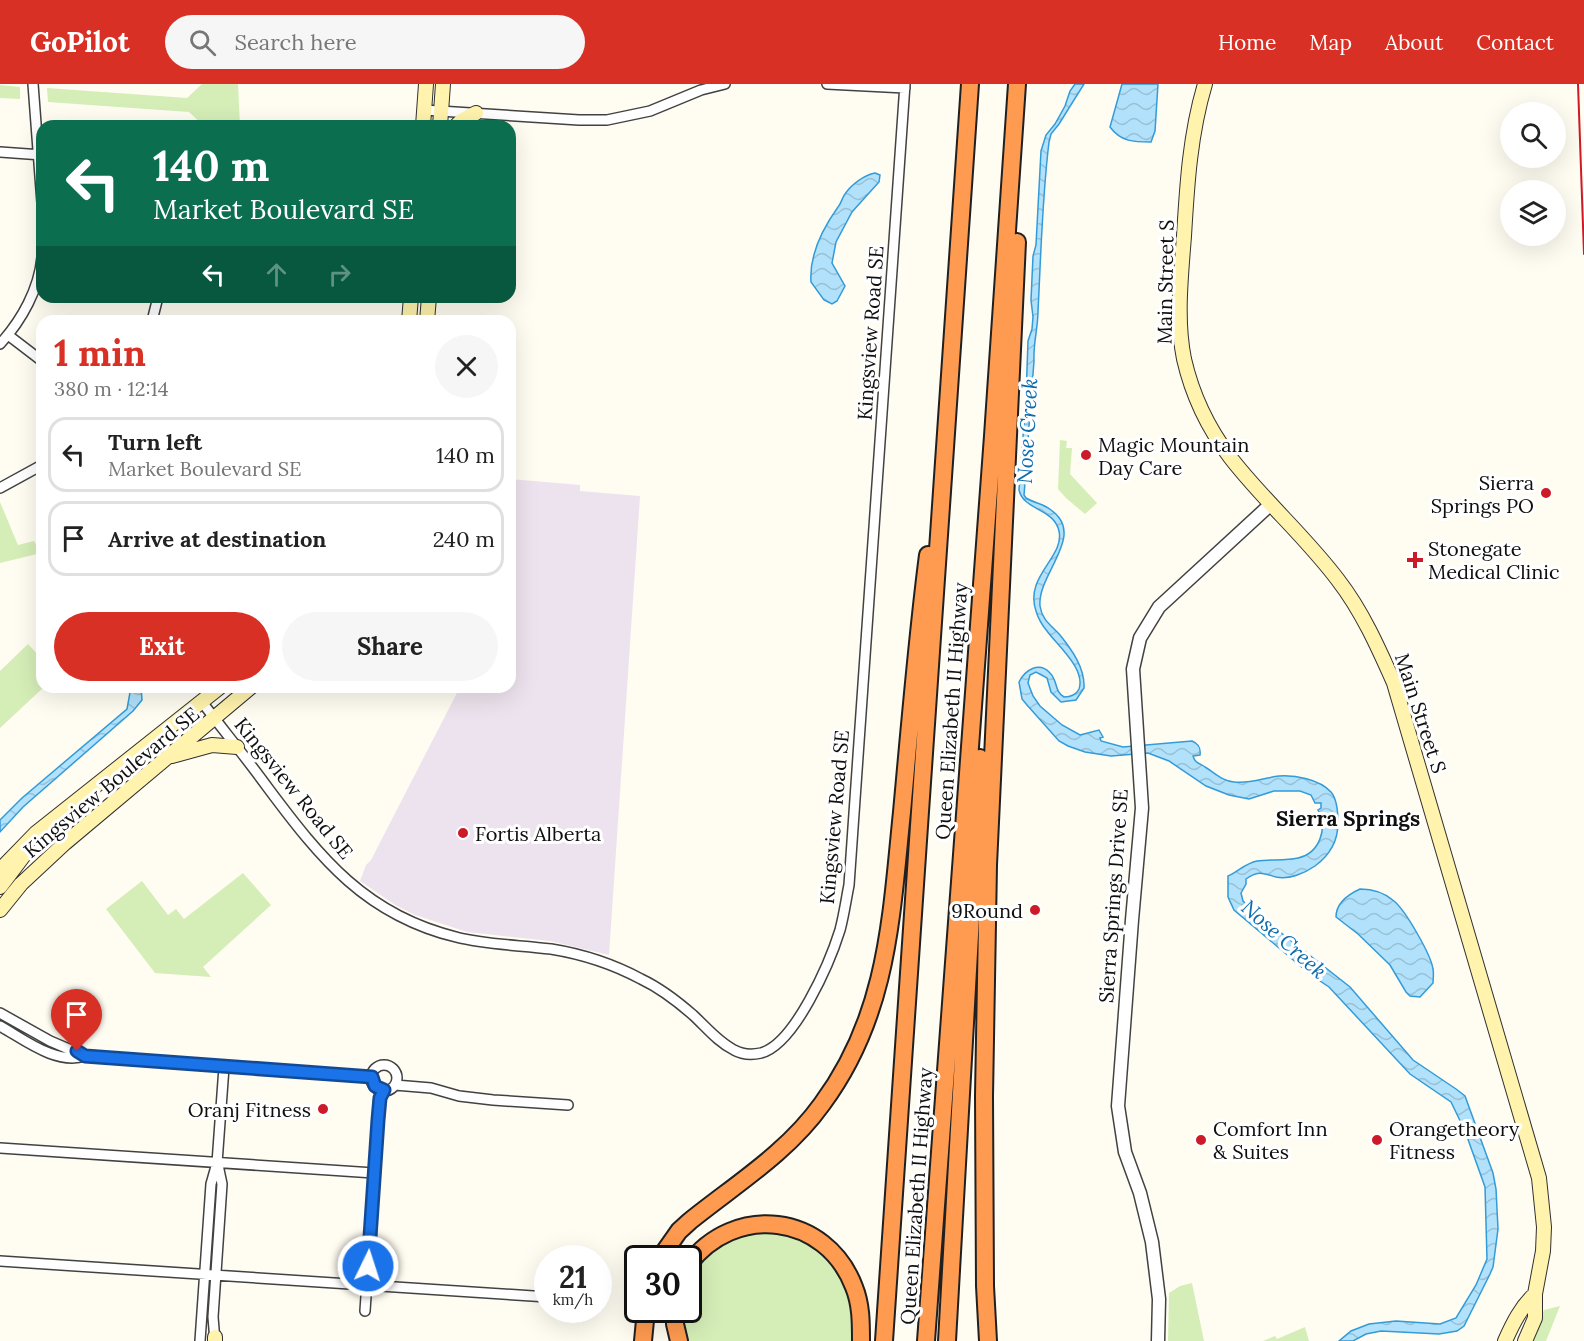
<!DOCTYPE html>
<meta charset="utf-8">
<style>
:root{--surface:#fff;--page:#f6f6f6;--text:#222;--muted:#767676;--line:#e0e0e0;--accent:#d93025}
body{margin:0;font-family:Lora,serif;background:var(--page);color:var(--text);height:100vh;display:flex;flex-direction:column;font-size:22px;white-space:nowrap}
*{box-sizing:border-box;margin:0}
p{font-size:20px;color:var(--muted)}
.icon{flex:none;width:33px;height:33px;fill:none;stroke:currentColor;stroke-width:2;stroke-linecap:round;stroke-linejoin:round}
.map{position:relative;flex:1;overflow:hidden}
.details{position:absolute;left:36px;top:231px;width:480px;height:378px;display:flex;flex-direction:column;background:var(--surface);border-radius:18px;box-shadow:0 6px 24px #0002}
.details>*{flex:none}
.top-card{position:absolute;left:36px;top:36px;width:480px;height:183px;border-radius:18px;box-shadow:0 6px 24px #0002;background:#0b6e4f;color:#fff;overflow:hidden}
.buttons{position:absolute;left:1500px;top:18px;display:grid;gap:12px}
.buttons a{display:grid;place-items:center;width:66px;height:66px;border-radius:50%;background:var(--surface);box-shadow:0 6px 24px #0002;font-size:30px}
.speed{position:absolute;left:534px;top:1161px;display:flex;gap:12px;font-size:30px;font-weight:700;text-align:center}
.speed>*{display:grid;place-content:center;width:78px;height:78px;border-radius:50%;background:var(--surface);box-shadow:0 6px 24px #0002;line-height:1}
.speed small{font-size:15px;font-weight:400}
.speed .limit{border:3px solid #111;border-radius:9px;background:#fff;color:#111}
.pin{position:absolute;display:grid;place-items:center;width:51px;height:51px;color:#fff;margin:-62px -26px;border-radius:50% 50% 50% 0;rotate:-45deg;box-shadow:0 0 6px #0007}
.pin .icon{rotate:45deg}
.me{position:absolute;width:66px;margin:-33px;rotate:4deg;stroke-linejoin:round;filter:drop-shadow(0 0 4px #0008)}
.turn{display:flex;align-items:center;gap:21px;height:126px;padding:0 18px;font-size:27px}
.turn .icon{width:78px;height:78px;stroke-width:2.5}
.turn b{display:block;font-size:42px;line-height:51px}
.lanes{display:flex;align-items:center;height:57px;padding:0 18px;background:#0003;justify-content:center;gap:30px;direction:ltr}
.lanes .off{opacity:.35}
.round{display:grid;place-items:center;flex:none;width:63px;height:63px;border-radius:32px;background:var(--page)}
.overview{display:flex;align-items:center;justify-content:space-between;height:102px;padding:0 18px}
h1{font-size:36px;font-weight:700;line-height:45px;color:var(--accent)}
.action{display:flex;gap:12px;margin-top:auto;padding:12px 18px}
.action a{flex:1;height:69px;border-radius:36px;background:var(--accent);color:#fff;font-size:24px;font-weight:700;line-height:69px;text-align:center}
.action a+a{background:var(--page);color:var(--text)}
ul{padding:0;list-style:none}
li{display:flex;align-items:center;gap:18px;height:75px;margin:0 12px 9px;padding:0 6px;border:3px solid var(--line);border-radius:18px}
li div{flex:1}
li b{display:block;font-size:22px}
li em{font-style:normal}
header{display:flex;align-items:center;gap:36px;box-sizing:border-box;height:84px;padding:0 30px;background:var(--accent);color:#fff}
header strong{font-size:28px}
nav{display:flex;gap:33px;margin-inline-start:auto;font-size:21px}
.search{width:420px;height:54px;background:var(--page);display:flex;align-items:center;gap:15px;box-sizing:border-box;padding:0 21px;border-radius:33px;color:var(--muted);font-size:22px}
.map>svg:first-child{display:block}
.industrial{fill:#ede3ee}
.grass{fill:#d5eeb7}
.water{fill:url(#water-waves);stroke:#329bd9;stroke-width:1.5}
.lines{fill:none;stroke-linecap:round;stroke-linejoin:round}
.minor-casing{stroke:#424242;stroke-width:12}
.tertiary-casing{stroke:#424242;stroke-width:15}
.secondary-casing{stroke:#313131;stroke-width:16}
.motorway-casing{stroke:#202020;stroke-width:20}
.minor{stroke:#fff;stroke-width:9}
.tertiary{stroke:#fff;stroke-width:12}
.secondary{stroke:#fff3ad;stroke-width:14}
.motorway{stroke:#ff9b50;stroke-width:16}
.rail{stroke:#cd1a28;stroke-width:2}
.route-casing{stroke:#114b97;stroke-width:15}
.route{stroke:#1a73e8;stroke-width:10}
.poi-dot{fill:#cd1a28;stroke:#fff;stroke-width:2}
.labels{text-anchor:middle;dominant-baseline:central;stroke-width:6;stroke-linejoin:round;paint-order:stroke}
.street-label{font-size:20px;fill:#0f0f0f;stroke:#fff}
.poi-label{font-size:20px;fill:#0f0f0f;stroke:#fff;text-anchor:start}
.water-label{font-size:21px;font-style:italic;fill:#0d6cad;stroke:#fff}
.neighbourhood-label{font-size:21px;font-weight:bold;fill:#0f0f0f;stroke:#fff}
</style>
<header>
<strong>GoPilot</strong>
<div class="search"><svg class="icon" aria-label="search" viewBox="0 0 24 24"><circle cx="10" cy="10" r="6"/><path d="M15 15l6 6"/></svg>Search here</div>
<nav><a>Home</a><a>Map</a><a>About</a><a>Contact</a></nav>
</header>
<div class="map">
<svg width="1584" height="1257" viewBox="0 0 1584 1257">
<defs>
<pattern id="water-waves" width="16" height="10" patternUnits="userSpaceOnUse" patternTransform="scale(1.5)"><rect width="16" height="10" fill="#b2e2fb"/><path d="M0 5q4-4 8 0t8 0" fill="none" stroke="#98c1d6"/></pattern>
</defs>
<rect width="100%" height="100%" fill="#fffcf2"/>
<path class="industrial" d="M510 395 580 401V407L640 412 609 871 550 857 467 848 415 831 395 821 360 797 366 781 371 776 460 603H510Z"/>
<path class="grass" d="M202 0H238L240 42H204L189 28 48 18 47 4 187 14Z
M0 1 20 3V15L0 14Z
M1060 356 1067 357 1066 364H1072L1070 390 1097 419 1085 430 1066 414 1058 405Z
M0 418 18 461 34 457 41 469 0 479Z
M28 560 42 575V603H44L0 644V587Z
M243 789 271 821 203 883 211 893 155 889 106 825 142 797 168 831 176 825 184 835Z
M753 1146 785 1147 804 1153 840 1185 854 1224V1257H686L682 1238 683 1226H688C689 1217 687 1206 689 1197 696 1170 728 1154 753 1146Z
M1192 1199 1204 1257H1168L1169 1209 1180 1202Z
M1560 1222 1546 1257H1531L1544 1226Z
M1305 1243 1309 1257H1263L1275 1252 1277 1255Z"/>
<path class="water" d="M1075 0H1084L1059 40 1051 50 1049 58C1042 115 1041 170 1038 227 1038 244 1033 260 1034 277L1027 369 1032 386 1026 387 1024 411 1026 414C1034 419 1044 420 1051 426 1087 451 1037 490 1040 522 1042 536 1051 541 1060 551 1072 566 1085 584 1084 604L1076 616 1061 618 1051 608 1047 594 1036 588 1030 591 1028 599 1033 612 1040 622 1062 641 1080 651 1099 646 1103 653 1100 654 1101 657 1123 663 1192 657C1199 660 1201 664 1200 671L1193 672C1195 679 1199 679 1205 683 1215 689 1222 697 1234 698 1250 700 1263 694 1279 692 1295 691 1319 695 1331 708 1337 715 1338 730 1338 739 1338 757 1330 771 1315 782 1305 789 1289 796 1276 793 1263 789 1258 786 1246 795V800L1241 809 1243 817 1253 827 1350 903 1413 976 1456 1005 1465 1012 1493 1089 1496 1105 1498 1145 1493 1183 1490 1190 1464 1242 1457 1247 1439 1250 1381 1247 1366 1250 1353 1257H1339L1351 1247 1369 1240 1396 1237 1440 1240 1456 1234 1476 1201 1487 1175 1485 1103 1465 1047 1451 1018 1410 990 1329 903 1311 891 1234 826 1228 813V792C1237 788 1246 779 1257 777 1270 775 1285 777 1298 774 1320 769 1328 744 1318 726L1321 724V719H1315L1311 711 1300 707H1274L1249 715 1229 711 1206 702 1169 677 1148 669 1111 672 1085 668 1068 662 1059 657 1027 621 1022 615 1019 598C1025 586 1039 577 1050 589 1058 597 1054 607 1064 613 1071 613 1076 611 1079 605 1086 585 1057 561 1047 547 1042 541 1038 534 1036 527 1024 492 1065 473 1059 447 1054 424 1024 427 1019 406L1026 314 1028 257 1032 245 1033 233 1031 216 1033 172 1036 161 1041 67 1046 51 1055 40 1065 22 1070 7Z
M1122 0H1158L1155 47 1151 58C1134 58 1121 58 1110 43Z
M875 89 880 91 879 98 852 128 836 158 832 179 845 202 837 217 832 220 824 216 811 198C809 170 823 144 838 123 841 120 842 114 845 110 851 101 864 91 875 89Z
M131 603H141L142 616 133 627 23 723 0 748V736L22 714 127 625Z
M1360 805C1372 805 1385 809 1394 817 1406 827 1431 871 1433 885 1434 890 1433 895 1433 899L1420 913 1410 912 1406 908 1390 881 1358 850 1336 833C1336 819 1347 811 1360 805Z"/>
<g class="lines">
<defs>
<path id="minor" d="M33 0 42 119
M827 0 905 4
M424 26 579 36H607L650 27 701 6 725 0
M0 68 42 71
M152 237 158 213
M8 251 42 277
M0 260C22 236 39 205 42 173
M0 404 42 381
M202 618C224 647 247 675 268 704 321 775 366 831 456 853 487 861 519 861 551 865 582 870 613 880 641 895 660 904 677 917 693 931 706 943 718 958 734 966 743 971 752 971 761 969 795 960 830 878 840 846 844 831 846 816 849 801L905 0
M0 929 50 957 85 972
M0 942C25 956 56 981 85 972L372 993
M371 994a13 13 0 1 1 26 0a13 13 0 1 1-26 0Z
M395 1001 431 1004 459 1012 493 1016 568 1021
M0 1064 374 1089
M0 1177 548 1213
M365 1227 378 1036 379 1014 384 1006
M200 1257 211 1100 217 1079 224 983
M215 1257 213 1233 222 1100 218 1081"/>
<path id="tertiary" d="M1158 1257 1159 1215 1152 1158 1140 1109 1125 1068 1118 1022 1132 836 1142 724 1133 585 1140 554 1159 523 1271 420"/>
<path id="secondary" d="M1205 0C1190 50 1187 101 1184 152 1181 192 1176 235 1184 275 1192 310 1208 344 1230 373 1263 416 1305 452 1338 496 1362 527 1378 563 1394 599L1539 1094 1544 1143 1543 1167 1535 1210V1234L1525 1257
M423 42 426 0
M440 42 443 0
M456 42 461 37 476 29
M409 237 411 213
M427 237 429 213
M172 672 212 661 237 663
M0 786 36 749 220 603
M0 803 25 770
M0 826 21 800 65 759 251 603
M215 1253V1257
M1505 1257C1513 1239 1521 1223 1535 1210"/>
<path id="motorway" d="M660 1174 679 1147 690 1137C736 1100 787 1069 822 1020 888 931 891 834 902 728 910 642 917 556 928 471
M688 1181C734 1119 826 1129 854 1203 861 1220 861 1238 861 1257
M675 1226V1240L679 1257
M643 1257 646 1226
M884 1257C913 838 940 419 970 0
M926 1257 993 352 1017 0
M947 1257 980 674
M988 1257 985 1202 984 1012 988 781 1017 158"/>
</defs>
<use href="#minor" class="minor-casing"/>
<use href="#tertiary" class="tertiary-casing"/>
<use href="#secondary" class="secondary-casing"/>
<use href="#motorway" class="motorway-casing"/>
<use href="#minor" class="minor"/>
<use href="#tertiary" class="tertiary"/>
<use href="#secondary" class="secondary"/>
<use href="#motorway" class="motorway"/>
<path class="rail" d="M1578 0 1584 170"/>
</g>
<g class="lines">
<defs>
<path id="route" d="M77 967 85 972 372 993 375 1002 384 1006 380 1014 378 1036 368 1182"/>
</defs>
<use href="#route" class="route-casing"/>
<use href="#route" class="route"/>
</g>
<g class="poi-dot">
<circle cx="1086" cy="371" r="6"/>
<circle cx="1546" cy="409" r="6"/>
<path d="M1412 467h6v6h6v6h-6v6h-6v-6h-6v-6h6z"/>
<circle cx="463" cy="749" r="6"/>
<circle cx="1035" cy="826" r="6"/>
<circle cx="323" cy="1025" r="6"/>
<circle cx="1201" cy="1056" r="6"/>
<circle cx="1377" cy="1056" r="6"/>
</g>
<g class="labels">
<g class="street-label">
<text transform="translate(1165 198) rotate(-89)">Main Street S</text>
<text transform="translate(870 249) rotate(-86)">Kingsview Road SE</text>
<text transform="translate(951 627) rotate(-86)">Queen Elizabeth II Highway</text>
<text transform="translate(1421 629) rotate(72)">Main Street S</text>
<text transform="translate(111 698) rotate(-40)">Kingsview Boulevard SE</text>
<text transform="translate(294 704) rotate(51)">Kingsview Road SE</text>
<text transform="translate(834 733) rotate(-85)">Kingsview Road SE</text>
<text transform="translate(1113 812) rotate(-86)">Sierra Springs Drive SE</text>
<text transform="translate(916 1112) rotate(-86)">Queen Elizabeth II Highway</text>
</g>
<g class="poi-label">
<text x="1098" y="360">Magic Mountain<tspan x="1098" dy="23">Day Care</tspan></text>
<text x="1534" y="398" text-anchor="end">Sierra<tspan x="1534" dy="23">Springs PO</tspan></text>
<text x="1428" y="464">Stonegate<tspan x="1428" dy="23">Medical Clinic</tspan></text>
<text x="475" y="749">Fortis Alberta</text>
<text x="1023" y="826" text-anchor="end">9Round</text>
<text x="311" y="1025" text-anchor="end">Oranj Fitness</text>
<text x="1213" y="1044">Comfort Inn<tspan x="1213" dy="23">&amp; Suites</tspan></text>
<text x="1389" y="1044">Orangetheory<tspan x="1389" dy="23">Fitness</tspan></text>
</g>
<g class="water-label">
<text transform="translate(1027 347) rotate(-87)">Nose Creek</text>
<text transform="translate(1284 855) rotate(42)">Nose Creek</text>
</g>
<g class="neighbourhood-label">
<text x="1348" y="734">Sierra Springs</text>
</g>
</g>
</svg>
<div class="buttons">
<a><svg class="icon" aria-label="search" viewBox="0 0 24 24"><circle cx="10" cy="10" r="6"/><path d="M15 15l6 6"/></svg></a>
<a><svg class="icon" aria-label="layers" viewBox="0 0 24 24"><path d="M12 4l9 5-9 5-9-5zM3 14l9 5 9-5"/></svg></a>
</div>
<div class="speed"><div>21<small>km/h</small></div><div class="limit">30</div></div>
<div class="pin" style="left:77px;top:967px;background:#d93025"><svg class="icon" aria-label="arrive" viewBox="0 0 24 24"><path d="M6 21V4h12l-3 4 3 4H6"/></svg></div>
<svg class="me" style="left:368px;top:1182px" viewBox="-20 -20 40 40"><circle r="17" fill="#1a73e8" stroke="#fff" stroke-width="3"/><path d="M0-11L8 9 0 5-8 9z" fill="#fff"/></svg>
<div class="top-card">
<div class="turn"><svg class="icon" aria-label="left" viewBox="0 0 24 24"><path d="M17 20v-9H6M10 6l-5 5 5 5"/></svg><div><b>140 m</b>Market Boulevard SE</div></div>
<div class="lanes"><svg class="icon" aria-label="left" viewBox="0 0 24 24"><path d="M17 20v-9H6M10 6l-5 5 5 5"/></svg><svg class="icon off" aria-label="ahead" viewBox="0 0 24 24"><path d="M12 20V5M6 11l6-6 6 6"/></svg><svg class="icon off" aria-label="right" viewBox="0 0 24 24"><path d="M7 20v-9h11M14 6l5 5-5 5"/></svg></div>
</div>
<section class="details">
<div class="overview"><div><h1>1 min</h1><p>380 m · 12:14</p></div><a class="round"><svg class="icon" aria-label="close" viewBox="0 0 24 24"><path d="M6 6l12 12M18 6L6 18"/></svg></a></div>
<ul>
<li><svg class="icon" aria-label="left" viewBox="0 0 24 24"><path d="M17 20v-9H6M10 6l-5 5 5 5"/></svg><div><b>Turn left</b><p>Market Boulevard SE</p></div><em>140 m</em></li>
<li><svg class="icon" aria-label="arrive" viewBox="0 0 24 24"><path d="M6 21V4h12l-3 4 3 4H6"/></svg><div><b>Arrive at destination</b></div><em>240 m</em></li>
</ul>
<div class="action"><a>Exit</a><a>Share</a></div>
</section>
</div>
